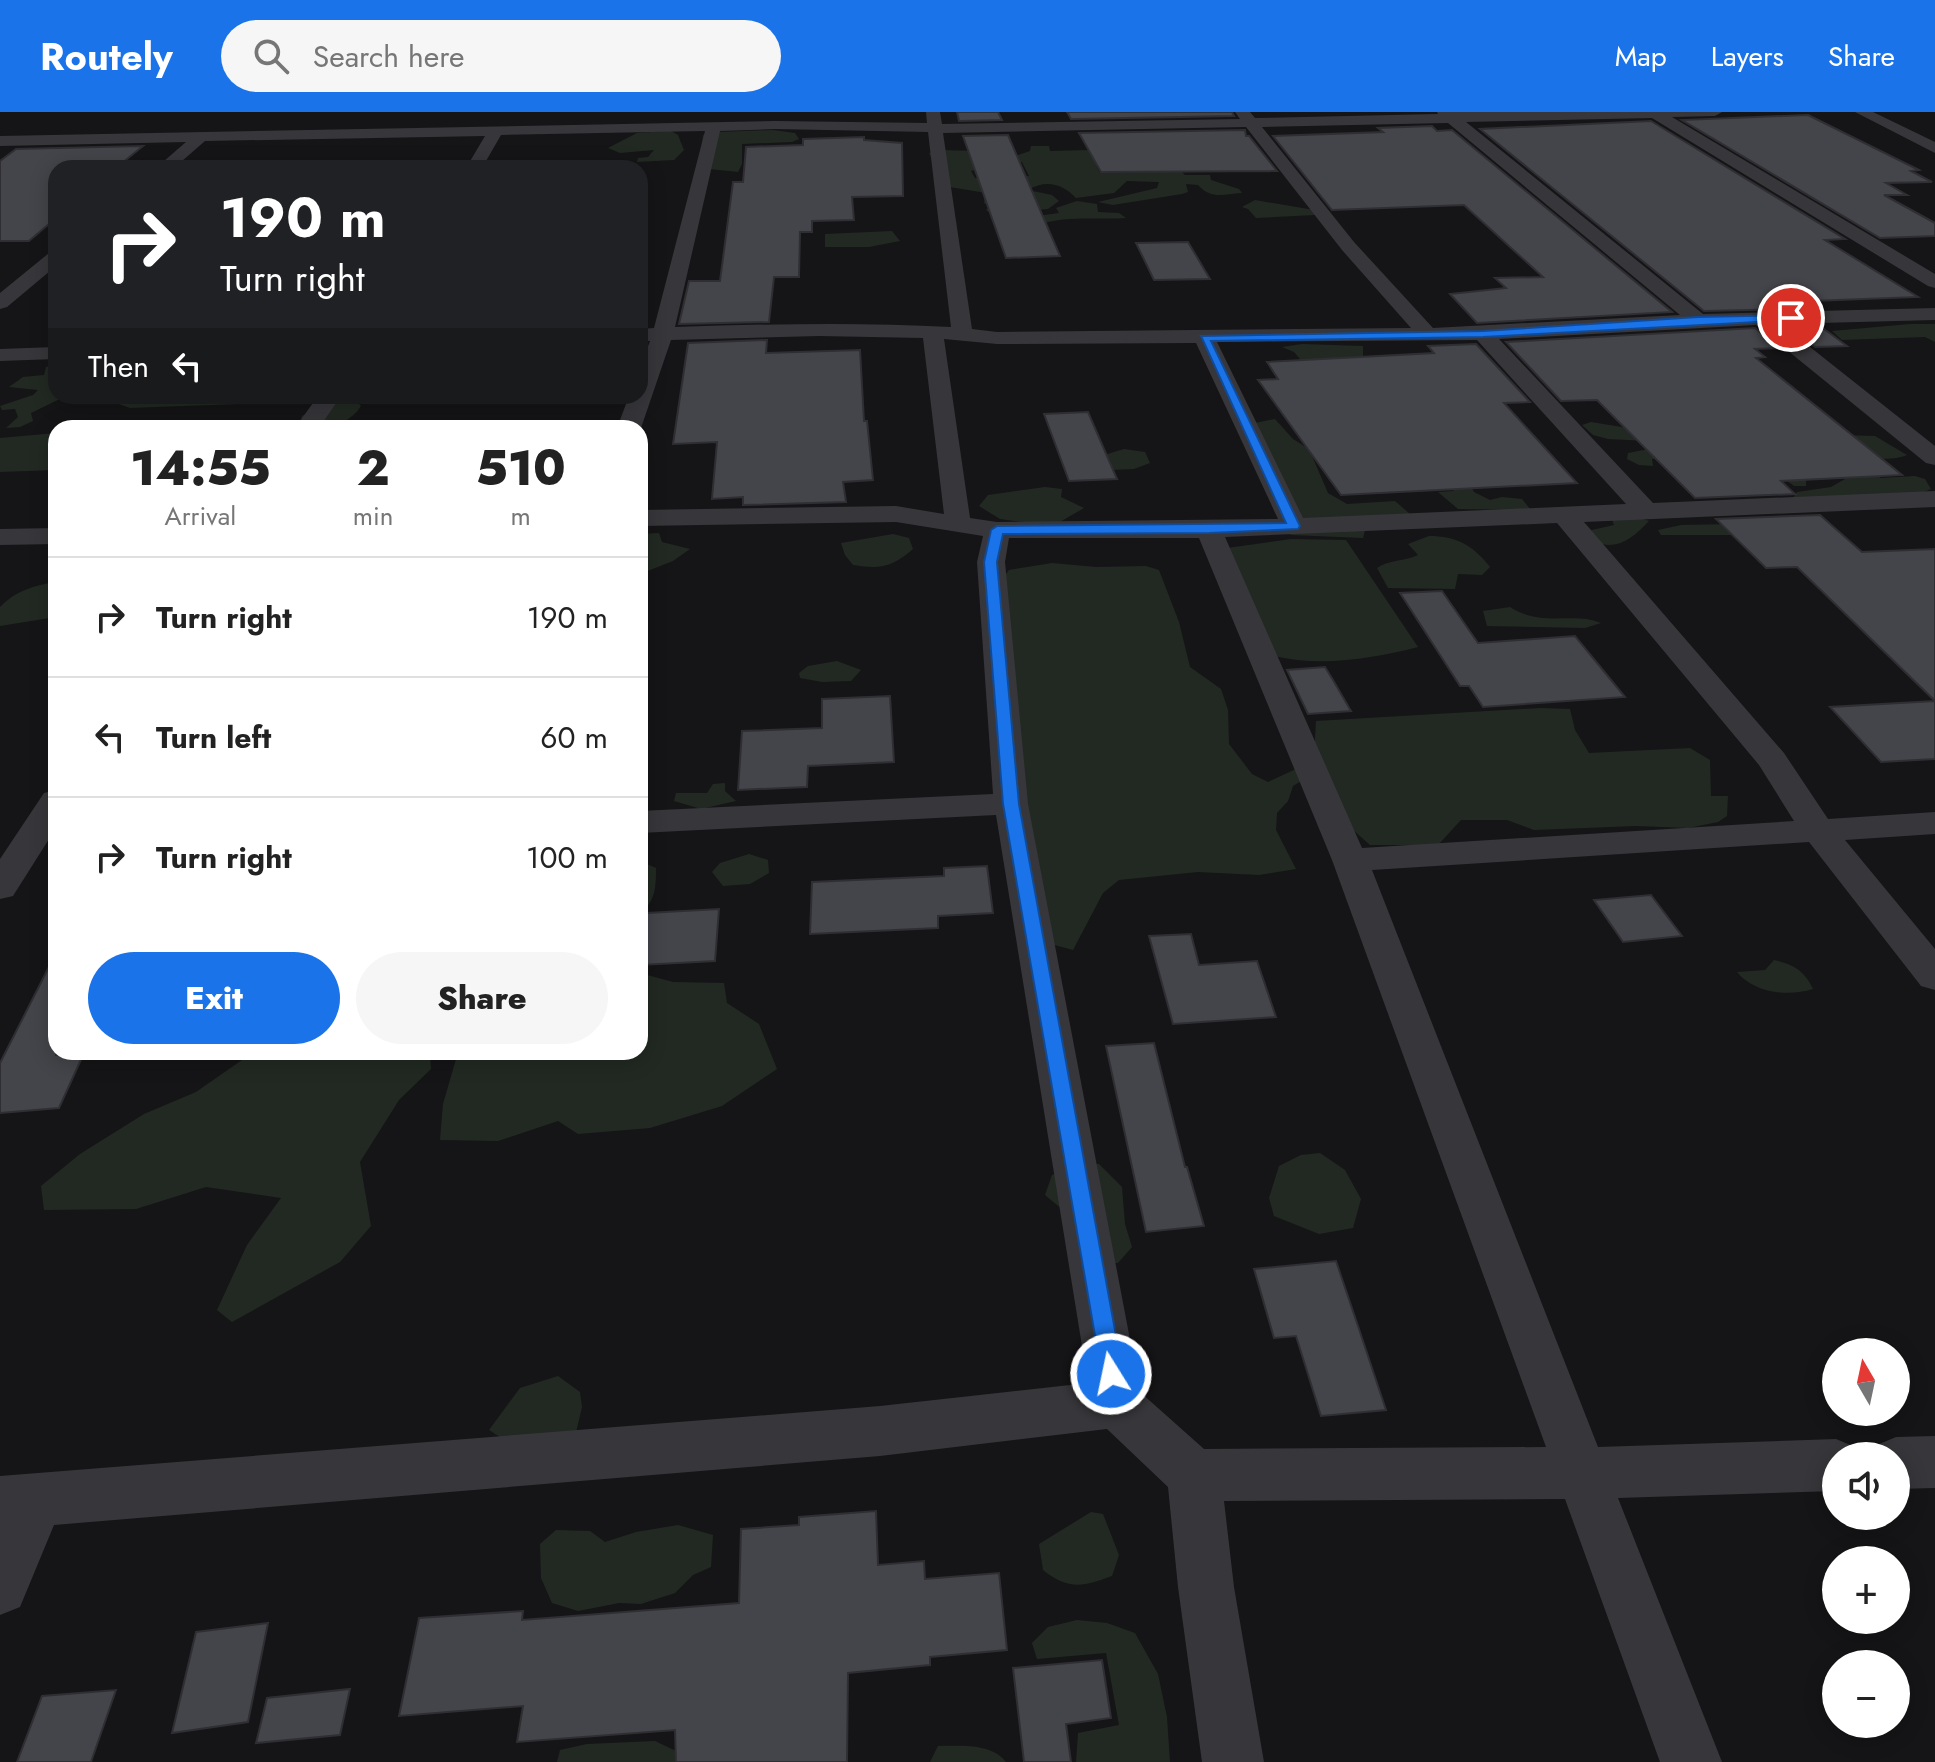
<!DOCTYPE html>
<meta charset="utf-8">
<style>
:root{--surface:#fff;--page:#f6f6f6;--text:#222;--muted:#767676;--line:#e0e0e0;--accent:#1a73e8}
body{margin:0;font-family:Jost,sans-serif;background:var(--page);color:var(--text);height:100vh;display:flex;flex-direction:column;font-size:30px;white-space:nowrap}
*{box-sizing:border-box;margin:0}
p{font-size:26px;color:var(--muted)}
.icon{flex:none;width:44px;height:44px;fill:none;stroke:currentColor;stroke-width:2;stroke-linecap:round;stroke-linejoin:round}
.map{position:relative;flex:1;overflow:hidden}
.details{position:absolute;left:48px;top:308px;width:600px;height:640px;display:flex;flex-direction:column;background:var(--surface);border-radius:24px;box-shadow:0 4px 20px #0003}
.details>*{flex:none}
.top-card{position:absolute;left:48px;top:48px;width:600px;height:244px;border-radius:24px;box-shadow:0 4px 20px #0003;background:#202124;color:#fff;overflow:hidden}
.needle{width:52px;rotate:351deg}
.buttons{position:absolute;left:1822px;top:1226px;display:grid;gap:16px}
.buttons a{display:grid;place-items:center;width:88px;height:88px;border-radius:50%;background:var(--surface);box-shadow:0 4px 20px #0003;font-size:40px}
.pin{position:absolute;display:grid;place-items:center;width:68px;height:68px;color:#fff;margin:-34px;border:4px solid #fff;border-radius:50%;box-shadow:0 2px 8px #0007}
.me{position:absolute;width:88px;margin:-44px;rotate:350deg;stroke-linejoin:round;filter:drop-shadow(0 0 6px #0008)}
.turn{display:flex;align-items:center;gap:28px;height:168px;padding:0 40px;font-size:36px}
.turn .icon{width:104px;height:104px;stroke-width:2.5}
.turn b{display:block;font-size:56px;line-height:68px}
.then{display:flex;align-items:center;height:76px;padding:0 40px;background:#0003;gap:16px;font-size:30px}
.eta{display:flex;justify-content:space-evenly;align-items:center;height:136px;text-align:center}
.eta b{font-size:48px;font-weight:800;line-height:56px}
.primary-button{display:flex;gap:16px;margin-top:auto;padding:16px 40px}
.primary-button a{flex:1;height:92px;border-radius:48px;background:var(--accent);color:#fff;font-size:32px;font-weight:800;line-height:92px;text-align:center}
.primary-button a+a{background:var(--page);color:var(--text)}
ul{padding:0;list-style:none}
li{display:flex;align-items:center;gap:24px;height:120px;padding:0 40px;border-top:2px solid var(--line)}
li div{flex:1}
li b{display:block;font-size:30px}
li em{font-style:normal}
header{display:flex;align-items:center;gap:48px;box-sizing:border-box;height:112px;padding:0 40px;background:var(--accent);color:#fff}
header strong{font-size:38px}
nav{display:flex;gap:44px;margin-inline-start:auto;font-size:28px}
.search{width:560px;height:72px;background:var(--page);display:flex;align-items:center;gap:20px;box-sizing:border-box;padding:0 28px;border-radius:44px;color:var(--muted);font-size:30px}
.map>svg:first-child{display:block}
.green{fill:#222922}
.building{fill:#44454a;stroke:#2f2f33;stroke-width:2}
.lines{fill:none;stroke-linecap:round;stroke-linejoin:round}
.street{fill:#37373b;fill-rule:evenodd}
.route{fill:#1a73e8;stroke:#114b97;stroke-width:2}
</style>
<header>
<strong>Routely</strong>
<div class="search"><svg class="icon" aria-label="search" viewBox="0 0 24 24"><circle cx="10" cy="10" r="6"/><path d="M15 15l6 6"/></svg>Search here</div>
<nav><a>Map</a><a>Layers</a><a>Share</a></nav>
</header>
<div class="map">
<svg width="1935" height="1650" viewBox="0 0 1935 1650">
<rect width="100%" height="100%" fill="#151517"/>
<path class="green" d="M773 18 795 21 799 27 792 30 742 32V52L738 60 700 56 703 23 716 20Z
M671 19 678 23 684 38 674 48 637 50 638 46 648 45 654 38 620 41 608 36 637 21Z
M1031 34H1049L1050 39 1088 38 1093 45 1109 53H1096L1100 61 1155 60 1166 53 1178 56 1185 63H1210L1211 68 1239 77 1242 81C1223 82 1212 88 1198 73L1186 72 1188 80 1182 82 1113 93 1098 90 1157 76 1159 70 1127 69 1114 81 1076 86C1063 72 1046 67 1028 78L1052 83 1059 89 1048 97 992 102 986 98 990 94 984 91 986 81 944 74 929 41 940 38 976 39 982 56 971 59 975 66 1029 64 1022 50 1014 49 1015 44 1030 39Z
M1255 88 1314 98 1315 103 1256 106 1248 97 1242 95Z
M1077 89 1097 92 1098 100 1119 101 1126 106C1099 108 1064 103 1039 113L1037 104 1059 101 1056 96Z
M892 119 900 129 869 135H825V122Z
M1910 212H1935V230L1925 225 1842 228 1832 219Z
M1302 232 1363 234V250L1306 254 1294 240 1282 235Z
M56 253V284H66L31 301 33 309 20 315 6 316 18 305 15 297 2 298 0 294 33 283 38 278 9 275 23 265 44 263 46 255Z
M121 284H247L239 292 130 296 116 291Z
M343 288 357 290 361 294C349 314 321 320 299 313L302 304 315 296Z
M1275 307 1293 327 1309 337 1328 381 1347 392 1395 389 1410 402 1367 411 1363 426 1291 423 1279 404 1245 313Z
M1591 310 1634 317 1875 324 1907 343C1891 350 1870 344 1852 349L1881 366 1915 364 1925 367 1931 377 1917 383 1793 386 1797 380 1831 375 1845 367 1809 336 1791 352 1806 368V374H1794L1750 341 1652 347 1653 354 1639 353 1627 347 1628 341 1654 336 1648 329 1608 327 1593 323 1582 313Z
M56 321V358L0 360V326Z
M1124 337 1145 340 1150 351 1134 357 1111 358 1104 343Z
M1447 368 1468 369 1474 380 1490 388 1502 385 1522 387 1531 398 1458 397 1438 380 1454 379Z
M1045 375 1062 377 1061 385 1084 396 1053 414 1000 407 979 394 988 383Z
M1640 406 1649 409C1630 430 1607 445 1583 420L1614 413 1612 407Z
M1731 412 1745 423H1661L1658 418 1681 413Z
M659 421 662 430 690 437 673 449 640 462V422Z
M893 422 909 426 913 437C891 456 880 457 853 453L845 443 841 431Z
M1429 424C1456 424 1473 433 1490 455L1482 463 1458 462 1455 477 1388 476 1377 456C1387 448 1406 449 1418 443L1408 432Z
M1291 427 1346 428 1418 535C1372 547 1320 555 1274 544L1227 436Z
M1052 451 1096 455 1146 454 1159 458 1179 510 1190 555 1221 577 1228 598 1229 632 1252 662 1268 670 1298 656 1303 668 1293 674 1288 689 1277 701 1276 718 1296 757 1259 763 1198 760 1119 768 1103 781 1073 838 1047 831 989 485 1009 458Z
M56 470V505L0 514V495C15 479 35 473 56 470Z
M1510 495C1543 516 1572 499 1601 511L1585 516 1487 514 1483 499Z
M837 549 861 558 851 569 822 570 800 566 799 561 808 554Z
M1540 596 1570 597 1575 618 1589 641 1690 636 1710 648 1711 684H1728L1727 704 1718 710 1688 716 1636 714 1534 718 1507 708H1461L1438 733H1370L1344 710 1314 646 1316 609Z
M725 671V679L736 689 701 697 674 689 676 681H707L713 672Z
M749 742 768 748 769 761 750 772 723 774 712 760 720 751Z
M640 749 656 756C656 773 656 791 640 800Z
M1774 848C1793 852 1805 859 1813 877 1788 885 1754 881 1737 860L1765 858Z
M640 861 673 870 724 871 727 891 759 912 777 957 722 994 650 1016 578 1022 558 1009 498 1029 440 1028 443 992 458 940H640Z
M271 940H430L431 957 399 988 360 1050 371 1114 340 1150 232 1210 217 1198 247 1133 281 1086 206 1075 136 1097 44 1098 41 1074 80 1042 144 1002 196 980 242 948Z
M1320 1041 1345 1058 1361 1087 1353 1116 1319 1122 1274 1104 1269 1086 1279 1054 1301 1043Z
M1081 1052H1099L1122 1075 1125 1112 1132 1135 1118 1151 1085 1152 1063 1098 1045 1083 1052 1063Z
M558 1264 580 1280 582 1295 575 1325 523 1340 489 1318 520 1276Z
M1091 1400 1103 1402 1119 1443 1112 1464C1083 1475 1068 1478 1043 1458L1039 1432Z
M678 1413 713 1423 711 1455 693 1463 675 1481 641 1492 619 1491 578 1499 552 1491 541 1466 540 1432 556 1418 590 1419 605 1430 636 1420Z
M1077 1508 1107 1511 1135 1521 1158 1562 1167 1605 1170 1650H1076L1078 1621 1119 1613 1106 1541 1037 1547 1032 1531 1048 1515Z
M655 1629 676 1639 679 1650H557L560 1638 587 1632Z
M938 1634C961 1634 991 1631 1006 1650H930Z"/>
<path class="building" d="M957 0H998L1002 8 959 9Z
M1067 0H1232L1234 4 1071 7Z
M1808 3 1919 58 1911 59 1932 70 1886 71 1907 83H1884L1935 111V124L1880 126 1682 8Z
M1651 9 1845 127 1825 128 1918 185 1786 190 1796 197 1704 199 1480 17Z
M1432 14 1437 19 1452 18 1672 200 1477 211 1450 182 1506 176 1495 166 1543 165 1464 93 1332 98 1273 24 1383 20 1378 16Z
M1245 18 1246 24H1249L1277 59 1101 60 1079 21Z
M1008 23 1041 100 1060 144 1006 146 963 24Z
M864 25V28L902 31 903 84 852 85 854 108 812 109V120H800L799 165H774L769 210 679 212 689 169H720L733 70H743L746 35 803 33V27Z
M143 34 116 56H56V106L29 129H0V49L16 37Z
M1188 130 1210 167 1154 168 1136 131Z
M1820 214 1847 234 1815 235 1789 215Z
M1755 216 1780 236 1755 237 1765 245 1756 246 1902 363 1781 369 1795 382 1695 386 1597 288 1561 289 1506 230Z
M767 228 766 241 860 238 864 309H867L873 368 843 370 846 390 743 393V385L712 387 717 330 673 332 688 231Z
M1476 232 1530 290 1504 291 1577 371 1341 383 1258 268 1278 267 1267 250 1434 241 1428 234Z
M1088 300 1117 367 1069 369 1044 302Z
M1820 403 1862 440 1935 437V589L1797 455 1766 456 1716 407Z
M1442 479 1478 531 1575 524 1625 585 1483 595 1469 574H1460L1400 481Z
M1325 555 1333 568 1351 599 1308 602 1287 558Z
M890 584 894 650 808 654 807 675 738 678 742 619 822 616V587Z
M1935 589V647L1881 650 1830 595Z
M987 754 993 801 938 804V816L810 822 812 770 944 764V756Z
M1651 783 1682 824 1623 830 1594 788Z
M719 797 715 849 640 853 647 801Z
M1191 822 1199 853 1257 849 1276 905 1173 912 1149 824Z
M56 841V943L84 941 59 996 0 1001V951Z
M1154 931 1185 1055H1187L1204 1114 1146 1120 1106 934Z
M1336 1149 1359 1217 1386 1298 1321 1304 1296 1224 1274 1226 1254 1157Z
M876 1399 878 1453 924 1449 925 1467 999 1461 1007 1538 930 1545V1553L848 1561 847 1650H676L675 1618 517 1630 523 1594 399 1604 419 1506 523 1499 522 1508 739 1491 741 1417 799 1413V1405Z
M268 1511 248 1610 172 1621 196 1520Z
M1102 1548 1111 1606 1066 1612 1071 1650H1024L1013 1556Z
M350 1577 340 1623 256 1631 267 1586Z
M116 1578 91 1650H17L42 1584Z"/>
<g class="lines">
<path class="street" d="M926 0H940L942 12 1240 7 1235 0H1250L1255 6 1438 2 1437 0H1722L1715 4 1672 5 1935 162V176L1928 174 1652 6 1466 10 1703 202 1935 196V208L1781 212 1935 334V353L1926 351 1756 213 1499 227 1653 391 1935 379V395L1584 410 1784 641 1828 707 1935 700V722L1845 728 1935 837V878L1921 874 1809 730 1372 758 1598 1335 1836 1327 1855 1335 1859 1344H1836V1379L1618 1386 1722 1650H1660L1565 1387 1224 1389 1234 1475 1264 1650H1202L1178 1475 1168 1375 1107 1317 880 1344 54 1413 20 1495 0 1503V1364L880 1294 1088 1271 996 703 640 721V699L993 682 977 450 983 424 896 410 640 414V398L896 394 944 402 923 226 819 224 671 228 641 316H617L629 284H640V255L650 229H640V217L654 216 705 19 501 23 482 56H466L485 24 205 29 174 56H156L186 30 0 34V24L775 9 927 11ZM1448 11 1680 203 1433 216 1354 130 1262 15ZM1246 15 1342 138 1411 216 997 220 972 217 943 21ZM775 17 928 20 951 215C861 210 767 212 675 215L720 19ZM944 227 997 232 1196 231 1278 407 997 410 970 406ZM1477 228 1626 392 1303 406 1217 230ZM1557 411 1759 653 1794 709 1362 736 1225 425ZM1009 426H1199L1332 748 1546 1335 1204 1337 1140 1280 1028 692 1005 450Z
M1855 0H1873L1935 30V41Z
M56 139V154L7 195 0 197V181L49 141Z
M56 235V247L0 249V237Z
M318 284H341L319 316H295Z
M56 416V432L0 433V417Z
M56 678V716L13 784 0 787V747L44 681Z
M1935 1324V1376L1896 1377V1344H1873L1877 1333 1896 1325Z"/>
</g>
<path class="route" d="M1791 203 1794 208 1483 225 1211 229 1300 414 1298 417 1209 421 1003 422 997 450 1019 692 1123 1262 1120 1270 1111 1273 1103 1270 1003 692 984 450 991 418 997 414 1286 411 1201 224 1483 219 1698 205Z"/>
</svg>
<div class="buttons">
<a><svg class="needle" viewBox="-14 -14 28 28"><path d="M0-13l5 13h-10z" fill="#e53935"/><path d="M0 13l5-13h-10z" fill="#767676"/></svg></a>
<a><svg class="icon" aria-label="sound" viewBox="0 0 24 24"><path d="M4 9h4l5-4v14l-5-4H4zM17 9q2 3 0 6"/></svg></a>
<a>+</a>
<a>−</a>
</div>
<div class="pin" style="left:1791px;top:206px;background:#d93025"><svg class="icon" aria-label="arrive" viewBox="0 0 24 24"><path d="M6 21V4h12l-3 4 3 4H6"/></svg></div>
<svg class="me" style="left:1111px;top:1262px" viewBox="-20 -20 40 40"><circle r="17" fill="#1a73e8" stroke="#fff" stroke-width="3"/><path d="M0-11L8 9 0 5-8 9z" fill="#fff"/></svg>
<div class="top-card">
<div class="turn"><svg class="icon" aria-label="right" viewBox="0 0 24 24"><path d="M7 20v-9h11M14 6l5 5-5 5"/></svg><div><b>190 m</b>Turn right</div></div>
<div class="then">Then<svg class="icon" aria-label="left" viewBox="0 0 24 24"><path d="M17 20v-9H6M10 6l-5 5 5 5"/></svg></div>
</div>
<section class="details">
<div class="eta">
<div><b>14:55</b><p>Arrival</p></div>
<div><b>2</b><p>min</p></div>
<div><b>510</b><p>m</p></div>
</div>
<ul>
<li><svg class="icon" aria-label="right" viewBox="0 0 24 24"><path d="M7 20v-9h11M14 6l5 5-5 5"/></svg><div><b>Turn right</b></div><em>190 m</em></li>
<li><svg class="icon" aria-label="left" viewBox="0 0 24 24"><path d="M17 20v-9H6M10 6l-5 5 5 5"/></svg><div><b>Turn left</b></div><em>60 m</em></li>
<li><svg class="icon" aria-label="right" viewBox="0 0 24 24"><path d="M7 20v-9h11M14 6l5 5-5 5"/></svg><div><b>Turn right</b></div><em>100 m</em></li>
</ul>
<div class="primary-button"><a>Exit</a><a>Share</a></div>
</section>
</div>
